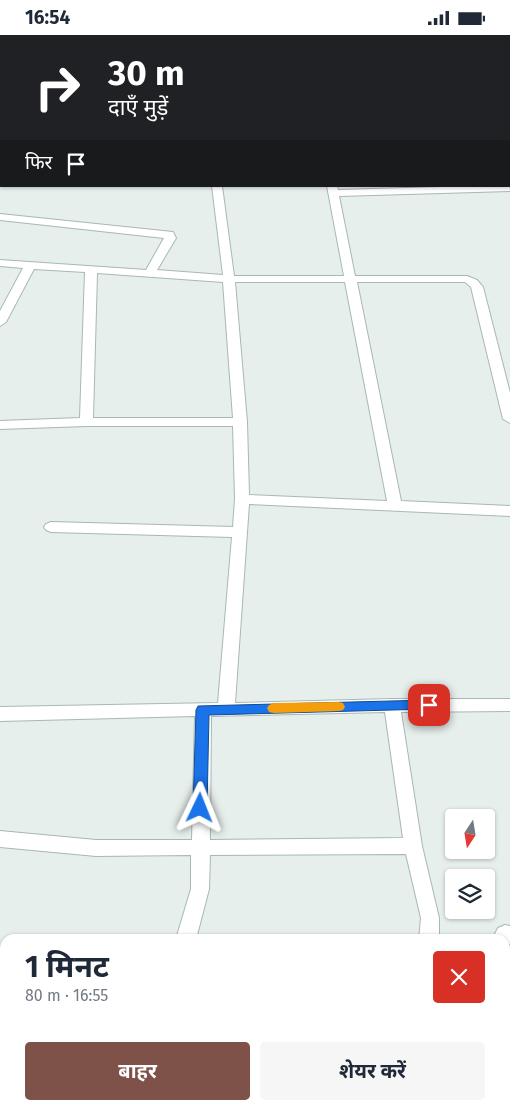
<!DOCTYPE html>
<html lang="hi">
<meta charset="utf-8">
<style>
:root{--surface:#fff;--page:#f6f6f7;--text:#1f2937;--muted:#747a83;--accent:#7f5249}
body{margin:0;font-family:"Fira Sans","Noto Sans Devanagari",sans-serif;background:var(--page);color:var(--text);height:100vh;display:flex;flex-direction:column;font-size:19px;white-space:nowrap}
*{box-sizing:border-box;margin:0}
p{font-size:16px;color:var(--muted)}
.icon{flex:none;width:28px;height:28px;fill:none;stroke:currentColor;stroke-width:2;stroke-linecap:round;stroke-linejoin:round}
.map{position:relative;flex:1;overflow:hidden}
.drawer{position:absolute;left:0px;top:899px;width:510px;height:176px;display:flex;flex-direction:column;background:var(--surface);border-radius:15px 15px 0 0;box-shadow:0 1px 4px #0004}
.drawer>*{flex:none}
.guide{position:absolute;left:0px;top:0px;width:510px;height:152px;box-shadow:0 1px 4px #0004;background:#202124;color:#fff;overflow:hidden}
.needle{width:32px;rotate:192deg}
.buttons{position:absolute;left:445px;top:774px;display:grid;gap:10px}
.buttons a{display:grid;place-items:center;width:50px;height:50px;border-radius:5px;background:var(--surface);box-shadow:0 1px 4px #0004;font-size:25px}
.pin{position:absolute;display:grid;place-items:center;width:42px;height:42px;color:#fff;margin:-21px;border-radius:10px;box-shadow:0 2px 8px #0006}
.me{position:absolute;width:55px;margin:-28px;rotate:2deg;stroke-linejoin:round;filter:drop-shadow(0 0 4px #0008)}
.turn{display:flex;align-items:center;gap:18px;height:105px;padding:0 25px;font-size:22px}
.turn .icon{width:65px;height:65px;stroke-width:2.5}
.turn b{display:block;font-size:35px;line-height:42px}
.then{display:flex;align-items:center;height:48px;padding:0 25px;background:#0003;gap:10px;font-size:19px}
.round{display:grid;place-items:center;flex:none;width:52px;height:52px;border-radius:5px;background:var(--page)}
.overview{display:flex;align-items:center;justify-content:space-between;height:85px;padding:0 25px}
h1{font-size:30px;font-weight:700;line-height:38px}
.cta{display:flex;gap:10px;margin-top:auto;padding:10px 25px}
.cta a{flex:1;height:58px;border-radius:5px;background:var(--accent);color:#fff;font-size:20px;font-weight:700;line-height:58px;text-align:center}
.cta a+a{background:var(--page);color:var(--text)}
.status{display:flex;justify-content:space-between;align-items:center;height:35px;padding:0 25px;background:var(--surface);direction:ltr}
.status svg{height:14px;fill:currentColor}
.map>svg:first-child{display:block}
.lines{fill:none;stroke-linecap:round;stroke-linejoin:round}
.street-casing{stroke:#a8b8b2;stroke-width:2}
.secondary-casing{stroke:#a4bbb3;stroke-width:2}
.street{fill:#fff;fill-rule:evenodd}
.secondary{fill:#fff;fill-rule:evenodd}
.route{fill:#1a73e8;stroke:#114b97}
.slow{fill:#f59e0b}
</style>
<div class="status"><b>16:54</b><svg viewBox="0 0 49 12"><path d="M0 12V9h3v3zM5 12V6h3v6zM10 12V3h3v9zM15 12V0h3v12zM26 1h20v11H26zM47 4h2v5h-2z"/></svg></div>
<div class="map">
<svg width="510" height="1074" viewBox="0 0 510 1074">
<rect width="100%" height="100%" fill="#e6efeb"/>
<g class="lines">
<defs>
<path id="street" d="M379 0H387V1H379Z
M509 1H510V7H509Z
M509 24H510V30H509Z
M0 30H1V36H0Z
M509 62H510V69H509Z
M509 150 510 156 339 161 355 241H467L477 245 483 252 510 358V388L503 384 471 252 465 247H357L401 466 510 471V481L249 469 235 668 392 664H510V676L401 677 422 811 439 883V904H419L421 883 406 819 210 820 209 854 196 904H176L191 854V820L96 821 0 812V796L96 805H192L195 681 0 686V672L218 668 232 502 51 497 46 495 44 492 46 489 51 487 233 492 235 464 233 391H86L0 394V386L80 383 85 237 34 234 6 287 0 291V276L23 233 0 231V225L146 235 164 203 0 185V179L173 197 176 203 157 235 223 240 212 151H222L234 241H344L327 151H337L338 155ZM97 238 223 247 233 383H93ZM235 247H345L387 466 249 460 247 387ZM385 677 403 803 210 805 211 681Z
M505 890 510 891V909L505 908V904H498L495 899 498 893Z
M505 997H510V1017H505Z
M99 1070H121L119 1074H97Z
M382 1070H404L403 1074H381Z"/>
<path id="secondary" d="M0 6H1V12H0Z"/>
</defs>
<use href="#street" class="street-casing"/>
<use href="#secondary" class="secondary-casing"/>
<use href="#street" class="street"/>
<use href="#secondary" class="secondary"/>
</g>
<path class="route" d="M429 665 434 666 436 670 434 673 429 674 209 680 207 773 205 777 200 778 195 777 193 773 196 675 198 671Z"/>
<path class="slow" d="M339 667 343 668 345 672 343 675 339 676 274 678 269 677 267 673 269 670 274 668Z"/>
</svg>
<div class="buttons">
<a><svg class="needle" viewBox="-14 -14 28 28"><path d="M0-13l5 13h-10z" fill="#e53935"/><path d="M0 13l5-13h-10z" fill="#747a83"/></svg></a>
<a><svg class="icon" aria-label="layers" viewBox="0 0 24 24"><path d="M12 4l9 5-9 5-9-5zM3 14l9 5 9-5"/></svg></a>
</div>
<div class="pin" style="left:429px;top:670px;background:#d93025"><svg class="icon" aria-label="arrive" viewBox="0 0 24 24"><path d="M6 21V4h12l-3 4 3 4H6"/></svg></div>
<svg class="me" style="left:200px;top:773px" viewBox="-20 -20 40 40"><path d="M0-17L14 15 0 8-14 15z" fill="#1a73e8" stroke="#fff" stroke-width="4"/></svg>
<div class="guide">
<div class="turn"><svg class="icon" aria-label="right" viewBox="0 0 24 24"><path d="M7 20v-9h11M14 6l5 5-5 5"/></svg><div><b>30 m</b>दाएँ मुड़ें</div></div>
<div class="then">फिर<svg class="icon" aria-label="arrive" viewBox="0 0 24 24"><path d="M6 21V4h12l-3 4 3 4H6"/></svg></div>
</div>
<section class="drawer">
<div class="overview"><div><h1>1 मिनट</h1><p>80 m · 16:55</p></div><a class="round" style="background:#d93025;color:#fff"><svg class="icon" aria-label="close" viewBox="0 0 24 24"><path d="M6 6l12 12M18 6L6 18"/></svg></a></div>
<div class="cta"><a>बाहर</a><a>शेयर करें</a></div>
</section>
</div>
